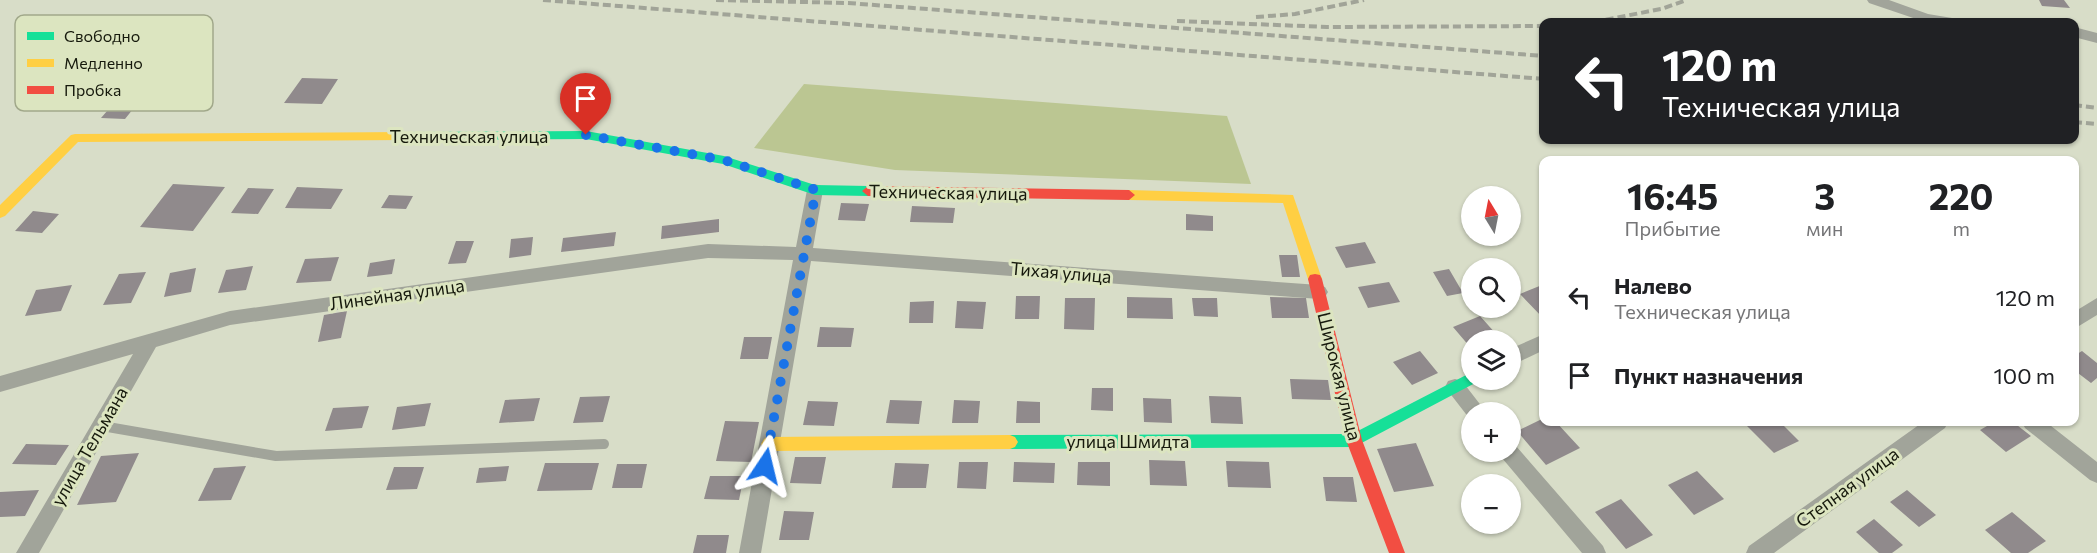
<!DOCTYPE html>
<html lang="ru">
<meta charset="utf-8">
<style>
:root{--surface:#fff;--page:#f2f2f2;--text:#202124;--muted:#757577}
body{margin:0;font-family:Commissioner,sans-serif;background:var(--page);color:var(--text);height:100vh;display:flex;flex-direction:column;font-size:22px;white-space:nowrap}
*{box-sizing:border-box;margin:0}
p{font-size:20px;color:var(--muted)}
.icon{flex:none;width:33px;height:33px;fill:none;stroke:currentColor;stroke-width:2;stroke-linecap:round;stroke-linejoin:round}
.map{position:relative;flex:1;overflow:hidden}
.sheet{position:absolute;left:1539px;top:156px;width:540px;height:270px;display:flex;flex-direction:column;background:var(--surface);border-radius:12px;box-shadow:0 2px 4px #0004}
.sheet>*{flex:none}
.banner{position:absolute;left:1539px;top:18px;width:540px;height:126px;border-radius:12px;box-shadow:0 2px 4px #0004;background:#202124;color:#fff;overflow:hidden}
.needle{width:39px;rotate:350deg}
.controls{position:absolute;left:1461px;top:186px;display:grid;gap:12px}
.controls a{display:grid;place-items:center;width:60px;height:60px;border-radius:50%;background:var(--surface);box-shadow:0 2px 4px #0004;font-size:30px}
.pin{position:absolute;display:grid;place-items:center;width:51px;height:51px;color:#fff;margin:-62px -26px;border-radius:50% 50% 50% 0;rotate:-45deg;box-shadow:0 0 6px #0007}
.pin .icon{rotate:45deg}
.me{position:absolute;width:66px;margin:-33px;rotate:10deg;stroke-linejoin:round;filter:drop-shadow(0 0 4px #0008)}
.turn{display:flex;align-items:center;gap:21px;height:126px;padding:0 24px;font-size:27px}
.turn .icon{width:78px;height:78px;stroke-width:2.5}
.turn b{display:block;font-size:42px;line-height:51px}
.eta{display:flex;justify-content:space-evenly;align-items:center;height:102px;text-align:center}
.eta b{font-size:36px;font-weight:700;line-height:42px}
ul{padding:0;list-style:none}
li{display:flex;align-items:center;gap:18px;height:78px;padding:0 24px}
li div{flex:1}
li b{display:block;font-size:22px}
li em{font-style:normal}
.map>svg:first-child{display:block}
.forest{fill:#bbc692}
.building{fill:#908a8c}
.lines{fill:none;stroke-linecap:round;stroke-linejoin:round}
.lane{stroke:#a1a49a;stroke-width:10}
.street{fill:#a1a49a;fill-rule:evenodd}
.fast{fill:#16e098;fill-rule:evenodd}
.slow{fill:#ffcf43;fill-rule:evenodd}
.jam{fill:#f24e42;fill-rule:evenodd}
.rail{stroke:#a1a498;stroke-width:4;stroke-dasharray:8 4;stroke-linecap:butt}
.route{stroke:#1a73e8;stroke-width:10;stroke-dasharray:0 18}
.labels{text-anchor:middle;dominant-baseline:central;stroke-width:6;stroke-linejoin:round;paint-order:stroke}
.street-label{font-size:18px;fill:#16190c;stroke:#dce5c0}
.key{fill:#dce5c0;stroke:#a1a88a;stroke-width:1.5}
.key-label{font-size:16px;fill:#16190c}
</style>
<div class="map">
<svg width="2097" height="553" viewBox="0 0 2097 553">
<rect width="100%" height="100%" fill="#d8ddc8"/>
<path class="forest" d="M804 84 1227 116 1251 184 895 170 754 148Z"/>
<path class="building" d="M2039 0H2064L2070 8 2042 6Z
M302 78 338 79 322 104 284 103Z
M114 103 137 104 125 119 101 118Z
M173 184 225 187 193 231 140 227Z
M297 187 343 189 331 209 285 208Z
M248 188 274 189 258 214 231 213Z
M389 195 413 196 406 209 381 208Z
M841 203 869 204 865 221 838 220Z
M912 206 955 208 953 223 910 222Z
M33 211 59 214 42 233 15 231Z
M1186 214 1213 216V231L1186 230Z
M719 219V232L661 239 662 226Z
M616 232 614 246 561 252 563 238Z
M533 237 531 255 509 258 511 239Z
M456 241H474L466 263 448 264Z
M1365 242 1376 263 1346 268 1335 247Z
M1279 255H1297L1300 277H1282Z
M339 257 331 281 296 283 305 259Z
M395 259 392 274 367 277 370 263Z
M253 266 246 290 218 293 226 270Z
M196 268 191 292 164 297 170 273Z
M1449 269 1463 293 1447 296 1433 272Z
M146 272 131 303 103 305 119 274Z
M1389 282 1400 302 1368 308 1358 287Z
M72 285 61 311 25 316 36 290Z
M1542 285 1544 287V319L1520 294Z
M1016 296H1040L1039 319H1015Z
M1127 297 1172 298 1173 319 1127 318Z
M1270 297 1306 298 1309 318H1272Z
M1065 298H1095L1094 330 1064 329Z
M1192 298H1217L1218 317 1194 316Z
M934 301 933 323H909L910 302Z
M957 301 986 302 983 329 955 328Z
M347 311 341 338 318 342 324 315Z
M1480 316 1497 335 1486 340H1472L1470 347 1453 327Z
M820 327 854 328 851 347H817Z
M744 337H772L768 359H740Z
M1420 351 1438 373 1412 385 1393 362Z
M2082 351 2097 363V378L2091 383 2074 370V356Z
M1290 379 1328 380 1331 400 1292 399Z
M1092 388H1113V411L1091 410Z
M610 396 603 422 573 423 580 397Z
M1209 396 1241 397 1243 424 1211 423Z
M540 398 534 421 499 423 505 400Z
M1143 398 1171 399 1172 423 1144 422Z
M890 400 922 401 919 424 886 423Z
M954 400 980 401 978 423H952Z
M808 401 838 402 834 426 803 425Z
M1017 401 1040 402V423H1016Z
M431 403 425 426 392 430 397 407Z
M369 406 362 428 325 431 333 408Z
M1544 418V422H1556L1580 448 1546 465 1517 431Z
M725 421 759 422 751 462 716 461Z
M1753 422H1780L1799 441 1774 453 1746 425Z
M1994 422H2013L2031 436 2006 452 1980 430Z
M1416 443 1434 486 1394 492 1377 449Z
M26 444 69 445 56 465 12 464Z
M139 453 116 502 77 505 101 456Z
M795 457H826L821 484 790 483Z
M1149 460 1185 461 1187 486 1150 485Z
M1226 461 1269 462 1271 488 1228 487Z
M959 462H988L986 489 957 488Z
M1014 462 1055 463 1054 483 1013 482Z
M1078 462H1110V486L1077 485Z
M545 463H599L592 490 537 491Z
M895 463 929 464 926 488H892Z
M617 464H647L642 488H612Z
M246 466 231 500 198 501 214 468Z
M509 466 506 481 476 483 479 468Z
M394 467H424L417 489 386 490Z
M1697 471 1724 499 1694 515 1668 485Z
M710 476H744L739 500 704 499Z
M1323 477H1353L1357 502 1326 501Z
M39 490 25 516 0 517V492Z
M1907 490 1936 515 1919 527 1890 502Z
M1621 499 1653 535 1626 549 1595 512Z
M784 511 814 512 809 540H779Z
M2012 512 2046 541 2028 553H2011L1985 530Z
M1874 519 1903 545 1892 553H1879L1856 532Z
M697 535H729L726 553H693Z"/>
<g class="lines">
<path class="lane" d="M102 426 276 456 604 444"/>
<path class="street" d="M1867 0H1889L1928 14 1958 19 1960 22H1925L1869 3Z
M2074 27 2097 33V43L2074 37Z
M815 184 821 186 823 190 813 248 1319 285 1325 287 1328 292 1325 297 1319 299 811 261 761 553H739L793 260 708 258 230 325 156 347 39 553H16L133 354 0 392V376L230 311 708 244 796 247 807 190 809 186Z
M2097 298V315L2074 329V312Z
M1544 334V350L1510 366V349Z
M1455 379 1462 381 1486 412H1472V419L1469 418 1445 387 1448 381Z
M1923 422H1948L1945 428 1774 553H1746L1749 546Z
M2022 422H2046L2097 462V483L2090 480 2025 428Z
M1510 444 1516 446 1603 546 1606 553H1582L1502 458 1499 452H1510Z"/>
<path class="fast" d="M586 131 724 156 815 185 868 186 874 191 868 196 815 195 723 164 586 139 407 140 401 136 407 132Z
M1472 372V380H1478L1477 382 1354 447 1010 449 1005 447 1002 442 1005 437 1010 435 1352 434Z"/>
<path class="slow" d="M407 132 413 136 407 140 78 142 5 216 0 218V205L71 135 75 134Z
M1129 190 1293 195 1322 279 1320 283H1310L1308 279 1283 203 1129 200 1123 195Z
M1010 435 1015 437 1018 442 1015 447 1010 449 769 451 764 449 761 444 764 439 769 437Z"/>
<path class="jam" d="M868 186 1129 190 1135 195 1129 200 868 196 862 191Z
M1315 274 1320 275 1322 279 1362 440 1405 553H1389L1346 440 1308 279 1310 275Z"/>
<path class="rail" d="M543 0 1544 79
M716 0 848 3 1544 56
M1256 17 1295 14 1364 0
M1177 21 1327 27 1544 26
M1594 22 1661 9 1687 0
M2074 105 2097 108
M2074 122 2097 124"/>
</g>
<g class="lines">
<path class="route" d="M586 135 724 160 816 190 765 466"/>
</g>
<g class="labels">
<g class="street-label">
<text x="469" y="136">Техническая улица</text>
<text transform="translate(948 192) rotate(1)">Техническая улица</text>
<text transform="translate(1061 272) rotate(5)">Тихая улица</text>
<text transform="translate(397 294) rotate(-8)">Линейная улица</text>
<text transform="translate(1340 376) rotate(76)">Широкая улица</text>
<text x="1128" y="441">улица Шмидта</text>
<text transform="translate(89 446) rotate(-60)">улица Тельмана</text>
<text transform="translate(1847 487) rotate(-36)">Степная улица</text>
</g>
</g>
<rect x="15" y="15" width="198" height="96" rx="9" class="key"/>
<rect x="27" y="32" width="27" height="8" fill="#16e098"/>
<rect x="27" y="59" width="27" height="8" fill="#ffcf43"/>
<rect x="27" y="86" width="27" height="8" fill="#f24e42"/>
<g class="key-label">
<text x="64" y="42">Свободно</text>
<text x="64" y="69">Медленно</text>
<text x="64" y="96">Пробка</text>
</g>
</svg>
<div class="controls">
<a><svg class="needle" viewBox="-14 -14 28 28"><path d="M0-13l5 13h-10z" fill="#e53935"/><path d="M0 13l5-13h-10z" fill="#757577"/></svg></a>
<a><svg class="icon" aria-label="search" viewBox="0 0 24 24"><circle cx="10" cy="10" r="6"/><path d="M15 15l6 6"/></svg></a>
<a><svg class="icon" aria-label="layers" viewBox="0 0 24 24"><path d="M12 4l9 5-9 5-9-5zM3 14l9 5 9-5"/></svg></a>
<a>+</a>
<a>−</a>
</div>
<div class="pin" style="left:586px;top:135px;background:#d93025"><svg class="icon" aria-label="arrive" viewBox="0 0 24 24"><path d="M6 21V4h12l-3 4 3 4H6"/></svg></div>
<svg class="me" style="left:765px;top:466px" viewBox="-20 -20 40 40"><path d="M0-17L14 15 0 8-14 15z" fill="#1a73e8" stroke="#fff" stroke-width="4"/></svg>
<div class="banner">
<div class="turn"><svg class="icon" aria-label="left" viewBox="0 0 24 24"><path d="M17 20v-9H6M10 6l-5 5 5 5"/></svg><div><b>120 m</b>Техническая улица</div></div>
</div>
<section class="sheet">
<div class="eta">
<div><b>16:45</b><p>Прибытие</p></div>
<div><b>3</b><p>мин</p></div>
<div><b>220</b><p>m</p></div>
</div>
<ul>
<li><svg class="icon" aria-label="left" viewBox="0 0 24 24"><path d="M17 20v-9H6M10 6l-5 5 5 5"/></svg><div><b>Налево</b><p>Техническая улица</p></div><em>120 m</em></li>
<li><svg class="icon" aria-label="arrive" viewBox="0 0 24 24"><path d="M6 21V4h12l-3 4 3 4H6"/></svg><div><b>Пункт назначения</b></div><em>100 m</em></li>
</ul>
</section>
</div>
